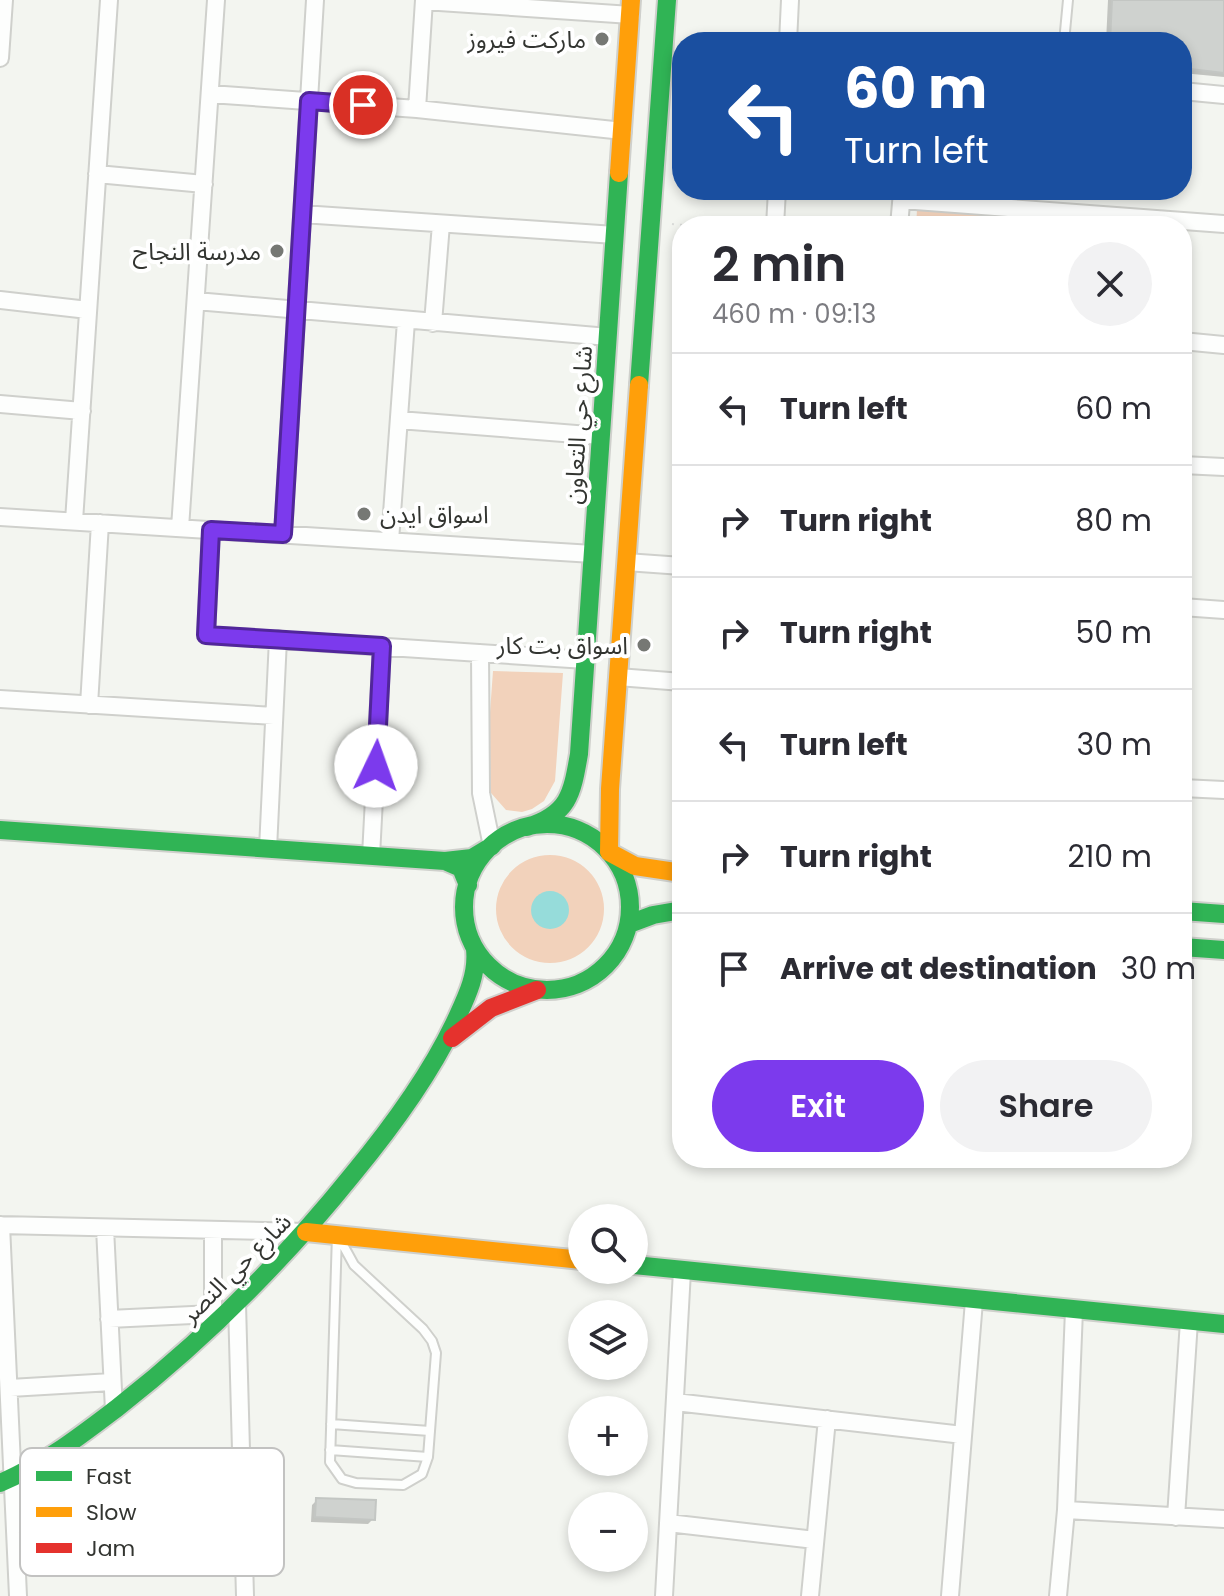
<!DOCTYPE html>
<meta charset="utf-8">
<style>
:root{--surface:#fff;--page:#f2f2f3;--text:#2b2b33;--muted:#7c7c81;--line:#e1e1e2;--accent:#7c3aed}
body{margin:0;font-family:Poppins,"Noto Sans Arabic",sans-serif;background:var(--page);color:var(--text);height:100vh;display:flex;flex-direction:column;font-size:30px;white-space:nowrap}
*{box-sizing:border-box;margin:0}
p{font-size:26px;color:var(--muted)}
.icon{flex:none;width:44px;height:44px;fill:none;stroke:currentColor;stroke-width:2;stroke-linecap:round;stroke-linejoin:round}
.map{position:relative;flex:1;overflow:hidden}
.side{position:absolute;left:672px;top:216px;width:520px;height:952px;display:flex;flex-direction:column;background:var(--surface);border-radius:32px;box-shadow:0 4px 12px #0003}
.side>*{flex:none}
.guide{position:absolute;left:672px;top:32px;width:520px;height:168px;border-radius:32px;box-shadow:0 4px 12px #0003;background:#1a4fa0;color:#fff;overflow:hidden}
.tools{position:absolute;left:568px;top:1204px;display:grid;gap:16px}
.tools a{display:grid;place-items:center;width:80px;height:80px;border-radius:50%;background:var(--surface);box-shadow:0 4px 12px #0003;font-size:40px}
.pin{position:absolute;display:grid;place-items:center;width:68px;height:68px;color:#fff;margin:-34px;border:4px solid #fff;border-radius:50%;box-shadow:0 2px 8px #0007}
.me{position:absolute;width:88px;margin:-44px;rotate:3deg;stroke-linejoin:round;filter:drop-shadow(0 0 6px #0008)}
.turn{display:flex;align-items:center;gap:28px;height:168px;padding:0 40px;font-size:36px}
.turn .icon{width:104px;height:104px;stroke-width:2.5}
.turn b{display:block;font-size:56px;line-height:68px}
.round{display:grid;place-items:center;flex:none;width:84px;height:84px;border-radius:42px;background:var(--page)}
.head{display:flex;align-items:center;justify-content:space-between;height:136px;padding:0 40px}
h1{font-size:48px;font-weight:600;line-height:60px}
.action{display:flex;gap:16px;margin-top:auto;padding:16px 40px}
.action a{flex:1;height:92px;border-radius:48px;background:var(--accent);color:#fff;font-size:32px;font-weight:600;line-height:92px;text-align:center}
.action a+a{background:var(--page);color:var(--text)}
ul{padding:0;list-style:none}
li{display:flex;align-items:center;gap:24px;height:112px;padding:0 40px;border-top:2px solid var(--line)}
li div{flex:1}
li b{display:block;font-size:30px}
li em{font-style:normal}
.map>svg:first-child{display:block}
.green{fill:#f2d2bb}
.water{fill:#96dcda}
.shadow{fill:#0003}
.building{fill:#cfd2cf;stroke:#c3c6c3;stroke-width:2}
.lines{fill:none;stroke-linecap:round;stroke-linejoin:round}
.lane-casing{stroke:#cfd0cc;stroke-width:12}
.street-casing{stroke:#cfd0cc;stroke-width:20}
.fast-casing{stroke:#cfd0cc;stroke-width:22}
.slow-casing{stroke:#cfd0cc;stroke-width:22}
.jam-casing{stroke:#cfd0cc;stroke-width:22}
.path{stroke:#dadbd9;stroke-width:2;stroke-dasharray:2 6;stroke-linecap:butt}
.lane{stroke:#fdfefd;stroke-width:8}
.street{stroke:#fdfefd;stroke-width:16}
.fast{stroke:#30b455;stroke-width:18}
.slow{stroke:#ff9f0a;stroke-width:18}
.jam{stroke:#e5322d;stroke-width:18}
.route-casing{stroke:#51269a;stroke-width:20}
.route{stroke:#7c3aed;stroke-width:14}
.poi-dot{fill:#767874;stroke:#fff;stroke-width:3}
.labels{text-anchor:middle;dominant-baseline:central;stroke-width:8;stroke-linejoin:round;paint-order:stroke}
.poi-label{font-size:24px;fill:#333531;stroke:#fff;text-anchor:end}
.street-label{font-size:24px;fill:#333531;stroke:#fff}
.key{fill:#fff;stroke:#c2c2c1;stroke-width:2}
.key-label{font-size:22px;fill:#333531}
</style>
<div class="map">
<svg width="1224" height="1596" viewBox="0 0 1224 1596">
<rect width="100%" height="100%" fill="#f3f5f0"/>
<path class="green" d="M917 210 1056 218V226H916Z
M493 671 563 673 555 781 544 801 532 809 522 812 506 810 491 793 485 781Z
M496 909a54 54 0 1 1 108 0a54 54 0 1 1-108 0Z"/>
<path class="water" d="M531 910a19 19 0 1 1 38 0a19 19 0 1 1-38 0Z"/>
<path class="shadow" d="M1108 0H1224V77L1182 73V42H1106Z
M317 1500 373 1519 368 1524 311 1522 312 1505Z"/>
<path class="building" d="M1112 0H1224V73L1182 68V42H1110Z
M316 1498 376 1500 375 1520 315 1517Z"/>
<g class="lines">
<defs>
<path id="lane" d="M1064 42 1068 0
M337 1234 354 1265 423 1329 432 1341 436 1353 428 1457 422 1474 403 1485 356 1483 342 1479 330 1462Z
M331 1424 430 1431
M330 1450 428 1457"/>
<path id="street" d="M424 1 631 15
M788 42 790 0
M0 58 4 0
M1182 91 1224 95
M210 94 417 109 623 131
M417 109 424 0
M97 174 204 184
M902 200 1224 224
M302 214 615 235
M775 226 777 190
M899 226 902 192
M0 300 88 310
M196 301 608 337
M433 323 441 224
M1182 341 1224 345
M0 404 82 411
M399 420 601 436
M1182 465 1224 467
M0 517 593 554
M74 521 109 0
M180 528 216 0
M211 530 206 635 586 660
M283 534 315 0
M390 541 406 321
M626 562 682 566
M1182 607 1224 610
M480 653 481 793 492 846
M618 677 682 682
M0 699 274 716
M89 705 100 523
M1182 788 1224 790
M268 849 278 639
M371 856 382 646
M0 1225 306 1232
M1 1225 18 1596
M105 1228 114 1410
M213 1230V1324
M237 1304 245 1596
M109 1319 213 1314
M10 1388 112 1382
M675 1402 963 1435
M1066 1510 1224 1519
M1176 1517 1189 1321
M668 1523 815 1540
M16 1525 243 1519
M664 1596 682 1271
M810 1596 827 1419
M950 1596 974 1301
M1058 1596 1066 1510 1074 1310"/>
<path id="fast" d="M639 385 667 0
M464 907a83 83 0 1 1 166 0a83 83 0 1 1-166 0Z
M527 827C569 814 572 794 579 754L619 173
M0 830 445 861 472 858 492 846
M445 861 461 868 468 885
M1182 911 1224 914
M629 924 653 915 682 910
M1182 947 1224 950
M634 1265 1224 1324
M0 1483C43 1465 80 1436 117 1408 205 1339 283 1261 353 1174 391 1128 428 1078 454 1024 465 1000 478 976 475 949"/>
<path id="slow" d="M619 173 631 0
M609 852 635 866 682 873
M609 852 610 789 639 385
M306 1232 582 1260"/>
<path id="jam" d="M452 1038 491 1008 537 990"/>
</defs>
<use href="#lane" class="lane-casing"/>
<use href="#street" class="street-casing"/>
<use href="#fast" class="fast-casing"/>
<use href="#slow" class="slow-casing"/>
<use href="#jam" class="jam-casing"/>
<path class="path" d="M672 224 695 226"/>
<use href="#lane" class="lane"/>
<use href="#street" class="street"/>
<use href="#fast" class="fast"/>
<use href="#slow" class="slow"/>
<use href="#jam" class="jam"/>
</g>
<g class="lines">
<defs>
<path id="route" d="M363 105 309 101 283 534 211 530 206 635 382 646 376 766"/>
</defs>
<use href="#route" class="route-casing"/>
<use href="#route" class="route"/>
</g>
<g class="poi-dot">
<circle cx="602" cy="39" r="8"/>
<circle cx="277" cy="251" r="8"/>
<circle cx="364" cy="514" r="8"/>
<circle cx="644" cy="645" r="8"/>
</g>
<g class="labels">
<g class="poi-label">
<text x="586" y="39">ماركت فيروز</text>
<text x="261" y="251">مدرسة النجاح</text>
<text x="380" y="514" text-anchor="start">اسواق ايدن</text>
<text x="628" y="645">اسواق بت كار</text>
</g>
<g class="street-label">
<text transform="translate(578 425) rotate(-86)">شارع حي التعاون</text>
<text transform="translate(236 1268) rotate(-45)">شارع حي النصر</text>
</g>
</g>
<rect x="20" y="1448" width="264" height="128" rx="12" class="key"/>
<rect x="36" y="1471" width="36" height="10" fill="#30b455"/>
<rect x="36" y="1507" width="36" height="10" fill="#ff9f0a"/>
<rect x="36" y="1543" width="36" height="10" fill="#e5322d"/>
<g class="key-label">
<text x="86" y="1484">Fast</text>
<text x="86" y="1520">Slow</text>
<text x="86" y="1556">Jam</text>
</g>
</svg>
<div class="tools">
<a><svg class="icon" aria-label="search" viewBox="0 0 24 24"><circle cx="10" cy="10" r="6"/><path d="M15 15l6 6"/></svg></a>
<a><svg class="icon" aria-label="layers" viewBox="0 0 24 24"><path d="M12 4l9 5-9 5-9-5zM3 14l9 5 9-5"/></svg></a>
<a>+</a>
<a>−</a>
</div>
<div class="pin" style="left:363px;top:105px;background:#d93025"><svg class="icon" aria-label="arrive" viewBox="0 0 24 24"><path d="M6 21V4h12l-3 4 3 4H6"/></svg></div>
<svg class="me" style="left:376px;top:766px" viewBox="-20 -20 40 40"><circle r="19" fill="#fff"/><path d="M0-13L10 11 0 6-10 11z" fill="#7c3aed"/></svg>
<div class="guide">
<div class="turn"><svg class="icon" aria-label="left" viewBox="0 0 24 24"><path d="M17 20v-9H6M10 6l-5 5 5 5"/></svg><div><b>60 m</b>Turn left</div></div>
</div>
<section class="side">
<div class="head"><div><h1>2 min</h1><p>460 m · 09:13</p></div><a class="round"><svg class="icon" aria-label="close" viewBox="0 0 24 24"><path d="M6 6l12 12M18 6L6 18"/></svg></a></div>
<ul>
<li><svg class="icon" aria-label="left" viewBox="0 0 24 24"><path d="M17 20v-9H6M10 6l-5 5 5 5"/></svg><div><b>Turn left</b></div><em>60 m</em></li>
<li><svg class="icon" aria-label="right" viewBox="0 0 24 24"><path d="M7 20v-9h11M14 6l5 5-5 5"/></svg><div><b>Turn right</b></div><em>80 m</em></li>
<li><svg class="icon" aria-label="right" viewBox="0 0 24 24"><path d="M7 20v-9h11M14 6l5 5-5 5"/></svg><div><b>Turn right</b></div><em>50 m</em></li>
<li><svg class="icon" aria-label="left" viewBox="0 0 24 24"><path d="M17 20v-9H6M10 6l-5 5 5 5"/></svg><div><b>Turn left</b></div><em>30 m</em></li>
<li><svg class="icon" aria-label="right" viewBox="0 0 24 24"><path d="M7 20v-9h11M14 6l5 5-5 5"/></svg><div><b>Turn right</b></div><em>210 m</em></li>
<li><svg class="icon" aria-label="arrive" viewBox="0 0 24 24"><path d="M6 21V4h12l-3 4 3 4H6"/></svg><div><b>Arrive at destination</b></div><em>30 m</em></li>
</ul>
<div class="action"><a>Exit</a><a>Share</a></div>
</section>
</div>
